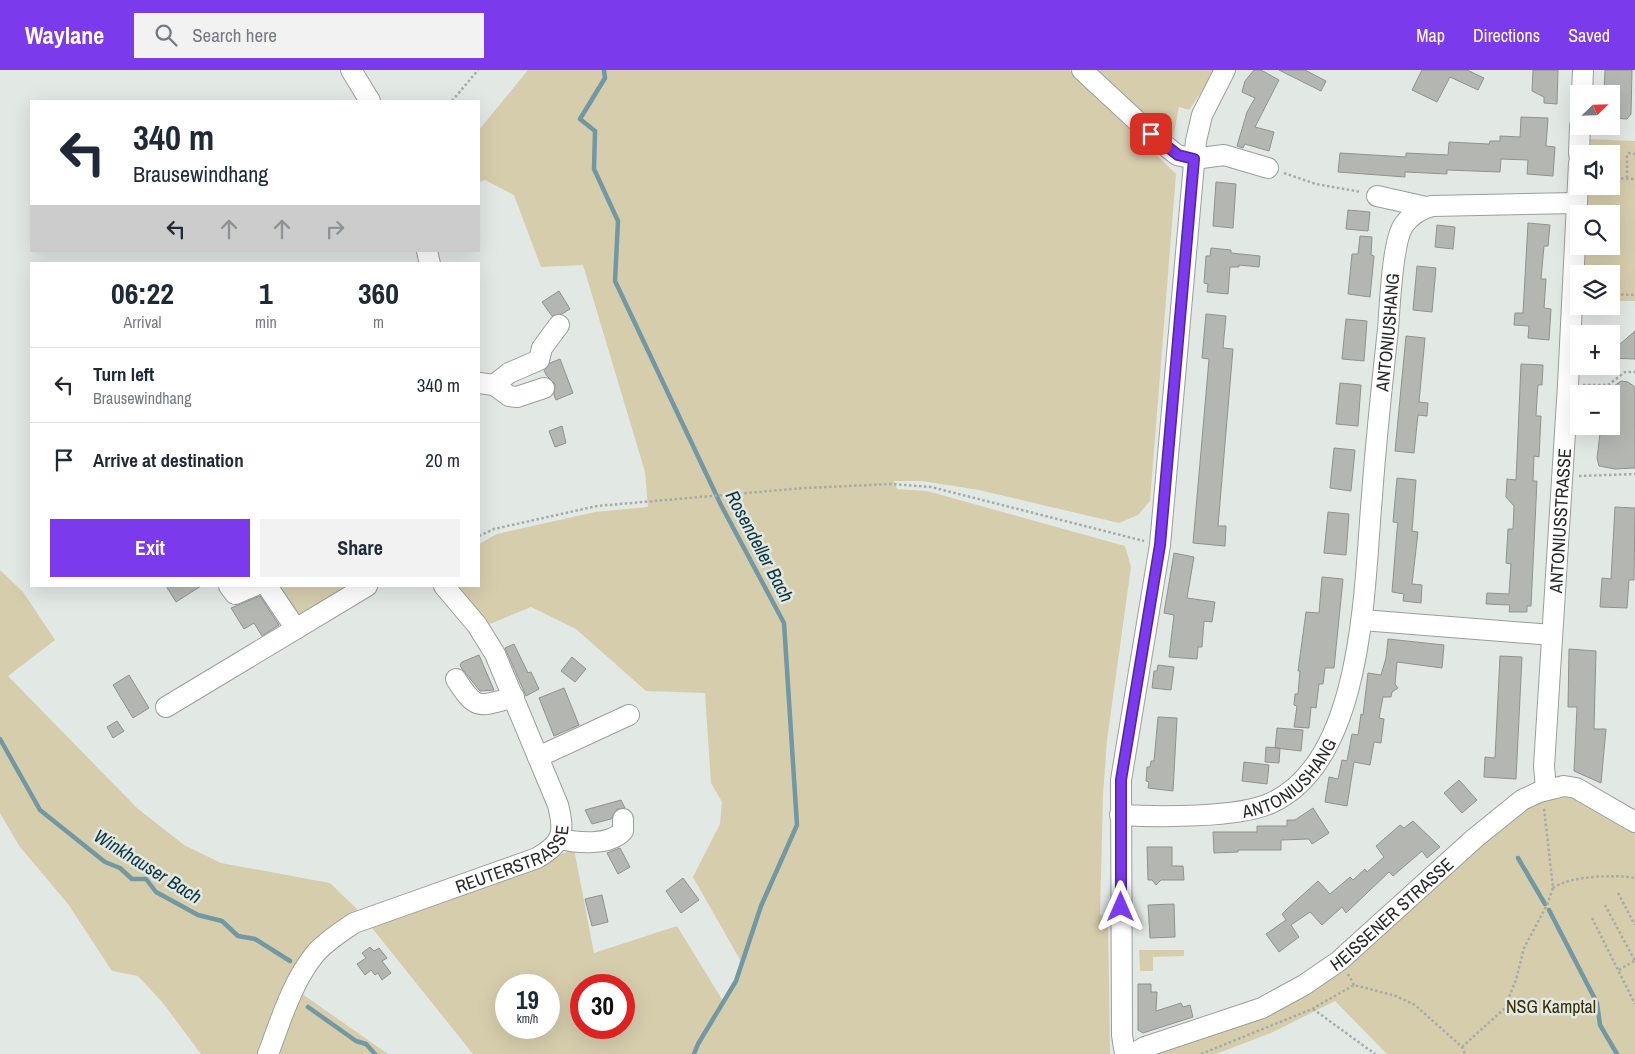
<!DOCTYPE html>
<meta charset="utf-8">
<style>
:root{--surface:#fff;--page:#f2f2f3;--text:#1f2937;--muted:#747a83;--line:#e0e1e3;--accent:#7c3aed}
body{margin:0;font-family:"Archivo Narrow",sans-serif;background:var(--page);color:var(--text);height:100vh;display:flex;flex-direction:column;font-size:19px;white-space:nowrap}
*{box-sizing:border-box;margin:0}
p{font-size:16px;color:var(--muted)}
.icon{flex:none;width:28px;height:28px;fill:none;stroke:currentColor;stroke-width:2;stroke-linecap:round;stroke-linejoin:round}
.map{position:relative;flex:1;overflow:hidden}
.sheet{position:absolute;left:30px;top:192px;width:450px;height:325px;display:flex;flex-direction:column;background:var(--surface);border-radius:0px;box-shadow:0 5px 20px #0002}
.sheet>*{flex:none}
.top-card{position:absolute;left:30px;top:30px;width:450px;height:152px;border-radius:0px;box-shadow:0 5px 20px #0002;background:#fff;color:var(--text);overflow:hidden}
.needle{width:32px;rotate:67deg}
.controls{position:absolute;left:1570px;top:15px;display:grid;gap:10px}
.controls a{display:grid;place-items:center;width:50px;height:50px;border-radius:0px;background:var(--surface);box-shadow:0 5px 20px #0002;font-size:25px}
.speed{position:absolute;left:495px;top:904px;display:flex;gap:10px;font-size:25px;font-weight:700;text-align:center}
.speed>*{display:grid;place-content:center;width:65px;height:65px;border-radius:50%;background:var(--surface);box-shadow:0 5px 20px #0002;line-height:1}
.speed small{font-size:12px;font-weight:400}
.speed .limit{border:8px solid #d22;background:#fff;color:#111}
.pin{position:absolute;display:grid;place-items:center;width:42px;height:42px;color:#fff;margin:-21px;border-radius:10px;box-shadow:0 2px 8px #0006}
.me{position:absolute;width:55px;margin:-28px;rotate:0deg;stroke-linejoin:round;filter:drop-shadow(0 0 4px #0008)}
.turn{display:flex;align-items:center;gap:18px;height:105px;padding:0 20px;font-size:22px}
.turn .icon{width:65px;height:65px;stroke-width:2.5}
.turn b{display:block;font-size:35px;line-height:42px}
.lanes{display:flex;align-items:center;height:48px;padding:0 20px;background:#0003;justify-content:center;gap:25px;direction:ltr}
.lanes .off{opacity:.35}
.eta{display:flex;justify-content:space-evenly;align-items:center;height:85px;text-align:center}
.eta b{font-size:30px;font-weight:700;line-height:35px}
.cta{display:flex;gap:10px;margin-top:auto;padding:10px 20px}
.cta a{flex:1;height:58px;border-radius:0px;background:var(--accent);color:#fff;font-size:20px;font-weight:700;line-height:58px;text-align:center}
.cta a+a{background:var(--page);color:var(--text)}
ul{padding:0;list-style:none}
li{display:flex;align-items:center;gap:15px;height:75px;padding:0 20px;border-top:1px solid var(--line)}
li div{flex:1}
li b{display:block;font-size:19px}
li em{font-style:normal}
header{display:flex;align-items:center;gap:30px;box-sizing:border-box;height:70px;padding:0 25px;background:var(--accent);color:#fff}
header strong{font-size:24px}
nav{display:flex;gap:28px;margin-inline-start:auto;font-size:18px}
.search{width:350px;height:45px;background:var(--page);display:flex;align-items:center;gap:12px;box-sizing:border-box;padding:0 18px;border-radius:0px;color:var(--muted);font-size:19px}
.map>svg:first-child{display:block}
.green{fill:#d6cdad;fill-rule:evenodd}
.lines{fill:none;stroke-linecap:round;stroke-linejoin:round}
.stream{stroke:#7198a3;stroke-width:4.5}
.building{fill:#b4b7b1;stroke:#90938d}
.minor-casing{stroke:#999f9b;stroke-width:22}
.path{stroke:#a6aba8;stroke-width:2.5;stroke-dasharray:2.5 2.5;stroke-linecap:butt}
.minor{stroke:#fff;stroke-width:20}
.route-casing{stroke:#51269a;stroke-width:12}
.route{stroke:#7c3aed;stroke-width:9}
.labels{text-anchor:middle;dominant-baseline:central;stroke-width:5;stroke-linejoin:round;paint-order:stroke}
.street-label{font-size:18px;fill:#282a29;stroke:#e2e8e4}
.park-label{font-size:18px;fill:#3a2e02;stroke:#e2e8e4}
.water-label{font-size:19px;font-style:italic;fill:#0d353e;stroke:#e2e8e4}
</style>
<header>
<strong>Waylane</strong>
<div class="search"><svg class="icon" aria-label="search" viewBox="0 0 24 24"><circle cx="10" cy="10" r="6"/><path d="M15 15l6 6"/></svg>Search here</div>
<nav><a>Map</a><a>Directions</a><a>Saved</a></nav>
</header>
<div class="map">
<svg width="1635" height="984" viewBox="0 0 1635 984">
<rect width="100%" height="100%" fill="#e2e8e4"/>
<path class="green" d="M528 0H1069L1176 104 1150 431 1138 445 1119 453 979 420 922 411H894L897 419 927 421 1125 476 1131 497 1107 670 1103 725 1100 844 1108 848 1110 984H473L368 853 537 794 574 779 594 883 677 856 723 931 743 895 693 807 720 754 722 732 711 713 705 623 646 621 576 559 531 537 490 554 457 516H479V474L497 464 595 442 648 437 645 402 583 195 541 197 514 125 485 110 479 112V60ZM506 915H549V958H506ZM581 915H624V958H581Z
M1088 0H1214L1202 21 1189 40 1179 37 1172 73Z
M1587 69 1635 71V231H1611V204H1579L1581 176H1611V144H1583L1584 116H1611V84H1586Z
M0 500 23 522 55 570 8 606 137 738 184 775 221 793 330 813 360 842 333 857 263 984H201L163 933 138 906 112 901 68 834 20 777 0 743Z
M279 516H357L299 546Z
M1563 718 1635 753V984H1387L1335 931 1271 963 1216 984H1136L1283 929 1508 743Z
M1139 880H1184V886L1153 887V901H1140Z
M298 921 388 984H274Z"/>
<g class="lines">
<path class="stream" d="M604 0 605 8 580 49 595 61 594 99 618 151 615 211 721 435 784 553 797 755 761 836 736 911 698 974 694 984
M0 669 40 740 105 792 120 798 132 809H146L156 822 198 845 222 851 238 866 255 869 290 891
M1518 788 1545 834
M1549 840 1597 933 1600 955 1617 984
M308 937 356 971 366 974 375 984"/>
</g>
<path class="building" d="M1254 0H1261L1279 10 1255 57 1274 62 1269 81 1245 74 1243 78 1237 76 1247 42 1255 28 1242 22 1245 11Z
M1279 0H1305L1326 11 1321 21Z
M1422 0H1467L1484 8 1478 20 1450 7 1437 32 1412 20Z
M1533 0H1558L1557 34 1544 33V27L1532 21Z
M1605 0H1632L1631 44 1627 49 1611 48V24H1604Z
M1521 47 1548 48 1546 76 1555 77 1553 106 1527 104 1528 90 1501 89 1500 102 1447 100V104L1405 102V107L1338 102 1340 83 1406 87V83L1448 85 1449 72 1489 74 1490 71H1500V66L1520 67Z
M1216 112 1236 114 1233 158 1213 156Z
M1348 140 1370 142 1368 161 1346 159Z
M1528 153 1550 155 1548 176H1544L1541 209H1546L1544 238 1551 239 1549 270 1528 268 1529 256 1514 255 1515 243H1523Z
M1437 155 1455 157 1453 179 1435 177Z
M1360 166 1372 167 1371 185 1374 186 1370 227 1348 224 1352 184H1358Z
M1211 178 1231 180V183L1260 186 1259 197 1239 195V197H1230L1228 224 1207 222 1208 214 1204 213 1206 186H1210Z
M1417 196 1436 198 1432 242 1413 240Z
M559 221 570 239 562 244 552 246 542 232Z
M1206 244 1226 246 1223 278 1233 279 1218 456H1226L1225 476 1193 473 1209 289 1202 288Z
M1346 249 1367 251 1364 291 1342 289Z
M1635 261V289L1611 288V282Z
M1406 266 1425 268 1419 332 1428 333 1427 346 1418 345 1414 383 1395 381Z
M560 289 573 323 556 330 554 325 555 314 547 306 544 301 550 293Z
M1521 294 1543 295 1542 315H1538L1537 328 1536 346H1541L1539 387 1534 386 1533 411H1537L1531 536H1527V542H1509L1510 535 1486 534 1487 523 1509 524 1511 494 1506 493 1508 459H1513L1514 436 1506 427 1507 409 1516 410Z
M1621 311 1628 312 1635 317V398L1615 399 1599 396 1597 388 1601 356H1611V327L1613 328 1614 316Z
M1340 313 1361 315 1358 356 1336 354Z
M562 356 566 373 555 377 549 361Z
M1334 378 1355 380 1351 421 1330 418Z
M1397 408 1416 410 1412 461 1418 462 1412 514 1422 515 1421 533 1403 531 1404 524 1392 522 1397 460 1398 453 1393 452Z
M1615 437 1635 438 1634 510H1629L1627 538 1600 537 1602 508 1611 509Z
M1328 442 1349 444 1346 485 1324 483Z
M1174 483 1194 487 1187 528 1215 532 1212 552 1204 551 1202 577H1198L1197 589 1169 587 1174 545 1164 543Z
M1322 507 1343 509 1334 598H1325L1323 614H1319L1316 638 1311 637 1309 658 1294 657 1297 636 1294 635 1295 624H1298L1300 601H1298L1306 542 1319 543Z
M166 516H201L176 532Z
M260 526 279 555 262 566 254 553 244 559 231 538Z
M1388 569 1444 575 1442 598 1397 592 1395 614 1398 618 1392 622 1391 627H1383L1379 648 1384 649 1381 673 1374 672 1370 695 1354 692 1347 736 1325 732 1329 707 1338 709 1342 690 1347 691 1352 664 1358 665 1361 644 1363 645 1368 603 1381 605 1386 588Z
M514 574 528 603 531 602 539 619 526 626 505 578Z
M1569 579 1596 581 1594 659H1606L1601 713 1574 701 1577 637H1568Z
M479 585 494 620 480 621 462 599 460 595 462 592Z
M1500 586 1522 587 1516 709 1484 707 1485 687 1495 688Z
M572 587 586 599 575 612 561 601Z
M1158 595 1174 597 1171 620 1152 618 1154 601H1157Z
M129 605 149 638 133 648 113 615Z
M564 618 579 655 554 666 539 628Z
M1158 647 1177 648 1173 721 1148 718 1149 712 1146 711 1147 697H1150L1151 691H1154Z
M117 651 124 661 113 668 107 657Z
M1277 658 1303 660 1301 681 1275 678Z
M1266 677 1280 678 1279 693 1265 692Z
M1244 692 1269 695 1267 714 1242 711Z
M1459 710 1477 730 1462 743 1444 723Z
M621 730 625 738 617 739 611 749 592 754 585 740Z
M1313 738 1329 763 1312 774 1309 769 1281 770V780H1238V782L1214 783 1213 762H1257V756H1287V750H1295Z
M1413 751 1440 777 1427 788 1422 781 1393 806 1389 802 1346 843 1342 837 1322 855 1310 842 1291 855 1299 867 1279 882 1266 864 1286 850 1282 844 1287 839 1318 811 1330 824 1350 807 1353 810 1365 799 1367 802 1384 787 1376 776 1400 755 1404 758Z
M1147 777H1172V796H1183L1184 810H1161L1156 815 1152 810H1148Z
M620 778 630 797 618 804 607 783Z
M683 808 699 830 681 843 666 821Z
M602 825 608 852 592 856 585 829Z
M1174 834 1175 867 1150 868 1148 835Z
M370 877 374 881 379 878 387 888 382 891 391 903 382 910 378 903 375 905 371 900 365 905 357 894 366 888 362 883Z
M1138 914H1151V922H1157L1156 941 1181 933 1183 937 1190 935 1193 947 1143 963 1138 960Z"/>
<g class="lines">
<defs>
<g id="minor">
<path d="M351 0 370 31"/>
<path d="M1082 0 1151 64 1177 85 1194 89 1224 85 1268 98"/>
<path d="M1582 24 1583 0"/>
<path d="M1579 84 1580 56"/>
<path d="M1377 126 1426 137"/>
<path d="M427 181 430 194"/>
<path d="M479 313 494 315 509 326 517 327 544 318"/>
<path d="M494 315 509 303 539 290 542 278 559 255"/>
<path d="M229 516 235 524 254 516"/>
<path d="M267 516 296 559"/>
<path d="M1362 550 1552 565"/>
<path d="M456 609C476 641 479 637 514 627"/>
<path d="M166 637 367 516"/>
<path d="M538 687 629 645"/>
<path id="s1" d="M1546 718 1544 696 1568 315 1579 93"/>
<path id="s2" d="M1120 745C1158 747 1239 748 1271 733 1365 690 1364 514 1372 426 1376 370 1382 314 1388 259 1390 235 1392 174 1403 156 1410 146 1420 139 1432 136L1576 133"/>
<path d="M560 769C578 773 609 776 623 761V749"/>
<path id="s3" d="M268 984C281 950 292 912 315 884 326 871 341 862 354 853L537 788C563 773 565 763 558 735L495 584 477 555 444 516"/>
<path d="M1125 984 1122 965 1121 710 1160 475 1196 71 1202 45 1225 0"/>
<path id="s4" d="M1133 984 1145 977 1262 938 1304 915 1339 891 1475 768 1522 730 1539 722 1564 716 1576 718 1635 752"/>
</g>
</defs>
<use href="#minor" class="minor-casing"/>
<path class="path" d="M452 31 478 0
M1284 103 1316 114 1361 122
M1611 108 1635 109
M1627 108V85L1629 83 1635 84
M1611 224 1635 225
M1583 315H1608L1625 302H1635
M1579 406 1635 404
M479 466 494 459 597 436 804 418 892 414 931 417 1144 471
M1553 818C1569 806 1615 804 1635 808
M1618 823 1635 855
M1605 835 1635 891
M1592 848 1635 934
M1619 900 1634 891 1635 893
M1348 904 1354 915
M1313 939 1375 984
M1462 977 1504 939 1516 910 1524 878 1547 835 1553 818 1544 738
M1201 984 1312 939 1354 915 1396 926 1415 935 1462 977 1465 984"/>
<use href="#minor" class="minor"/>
</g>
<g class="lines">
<defs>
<path id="route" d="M1121 837V710L1160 475 1194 89 1178 85 1151 64"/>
</defs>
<use href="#route" class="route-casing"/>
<use href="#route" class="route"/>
</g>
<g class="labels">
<g class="street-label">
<text stroke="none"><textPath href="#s2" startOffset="654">ANTONIUSHANG</textPath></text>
<text stroke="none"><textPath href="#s1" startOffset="268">ANTONIUSSTRASSE</textPath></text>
<text stroke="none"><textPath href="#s2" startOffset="182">ANTONIUSHANG</textPath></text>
<text stroke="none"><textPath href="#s3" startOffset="334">REUTERSTRASSE</textPath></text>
<text stroke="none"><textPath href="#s4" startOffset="298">HEISSENER STRASSE</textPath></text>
</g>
<g class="park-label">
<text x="1551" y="936">NSG Kamptal</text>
</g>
<g class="water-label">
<text transform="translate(760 476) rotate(62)">Rosendeller Bach</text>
<text transform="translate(148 796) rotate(32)">Winkhauser Bach</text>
</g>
</g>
</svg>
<div class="controls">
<a><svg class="needle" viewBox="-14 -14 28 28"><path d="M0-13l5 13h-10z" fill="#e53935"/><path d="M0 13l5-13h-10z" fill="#747a83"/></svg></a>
<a><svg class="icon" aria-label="sound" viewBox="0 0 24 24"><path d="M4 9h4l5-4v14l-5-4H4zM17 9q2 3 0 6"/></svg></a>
<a><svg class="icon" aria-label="search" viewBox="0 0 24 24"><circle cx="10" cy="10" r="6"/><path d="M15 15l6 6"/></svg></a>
<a><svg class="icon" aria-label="layers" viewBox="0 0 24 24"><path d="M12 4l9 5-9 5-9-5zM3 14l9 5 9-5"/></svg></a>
<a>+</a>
<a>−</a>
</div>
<div class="speed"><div>19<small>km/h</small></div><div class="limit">30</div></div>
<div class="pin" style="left:1151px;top:64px;background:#d93025"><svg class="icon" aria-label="arrive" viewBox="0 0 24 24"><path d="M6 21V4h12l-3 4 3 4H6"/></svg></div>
<svg class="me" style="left:1121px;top:837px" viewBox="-20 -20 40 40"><path d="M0-17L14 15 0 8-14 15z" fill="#7c3aed" stroke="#fff" stroke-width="4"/></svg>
<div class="top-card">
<div class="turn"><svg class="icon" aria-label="left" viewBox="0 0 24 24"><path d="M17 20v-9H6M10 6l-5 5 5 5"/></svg><div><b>340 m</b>Brausewindhang</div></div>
<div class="lanes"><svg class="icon" aria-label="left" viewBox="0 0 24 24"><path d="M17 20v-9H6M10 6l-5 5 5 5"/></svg><svg class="icon off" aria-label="ahead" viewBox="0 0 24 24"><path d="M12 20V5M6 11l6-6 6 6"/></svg><svg class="icon off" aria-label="ahead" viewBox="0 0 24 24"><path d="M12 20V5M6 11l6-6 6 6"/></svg><svg class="icon off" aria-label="right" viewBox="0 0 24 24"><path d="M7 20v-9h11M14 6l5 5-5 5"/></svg></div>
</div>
<section class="sheet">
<div class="eta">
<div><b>06:22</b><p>Arrival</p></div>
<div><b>1</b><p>min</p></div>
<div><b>360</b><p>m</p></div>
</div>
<ul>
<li><svg class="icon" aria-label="left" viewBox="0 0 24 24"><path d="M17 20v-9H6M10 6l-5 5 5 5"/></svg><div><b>Turn left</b><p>Brausewindhang</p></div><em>340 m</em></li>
<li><svg class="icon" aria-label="arrive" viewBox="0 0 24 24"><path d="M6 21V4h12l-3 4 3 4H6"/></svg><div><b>Arrive at destination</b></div><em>20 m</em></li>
</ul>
<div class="cta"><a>Exit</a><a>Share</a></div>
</section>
</div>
